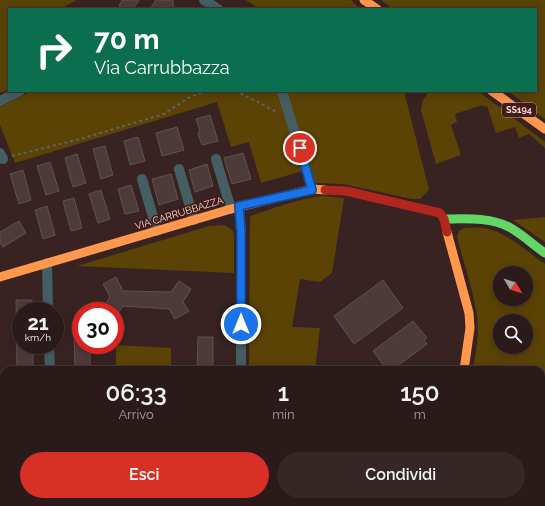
<!DOCTYPE html>
<html lang="it">
<style>
:root{--surface:#2a1a1a;--page:#362727;--text:#f1f3f6;--muted:#a5a1a2;--line:#463839;--accent:#d93025}
body{margin:0;font-family:Raleway,sans-serif;background:var(--page);color:var(--text);height:100vh;display:flex;flex-direction:column;font-size:15px;white-space:nowrap}
*{box-sizing:border-box;margin:0}
p{font-size:13px;color:var(--muted)}
.icon{flex:none;width:22px;height:22px;fill:none;stroke:currentColor;stroke-width:2;stroke-linecap:round;stroke-linejoin:round}
.map{position:relative;flex:1;overflow:hidden}
.panel{position:absolute;left:0px;top:366px;width:545px;height:140px;display:flex;flex-direction:column;background:var(--surface);border-radius:12px 12px 0 0;box-shadow:0 2px 10px #0003,0 0 0 1px var(--line)}
.panel>*{flex:none}
.hud{position:absolute;left:8px;top:8px;width:529px;height:84px;border-radius:0px;box-shadow:0 2px 10px #0003,0 0 0 1px var(--line);background:#0b6e4f;color:#fff;overflow:hidden}
.needle{width:26px;rotate:128deg}
.controls{position:absolute;left:493px;top:266px;display:grid;gap:8px}
.controls a{display:grid;place-items:center;width:40px;height:40px;border-radius:50%;background:var(--surface);box-shadow:0 2px 10px #0003,0 0 0 1px var(--line);font-size:20px}
.speed{position:absolute;left:12px;top:302px;display:flex;gap:8px;font-size:20px;font-weight:700;text-align:center}
.speed>*{display:grid;place-content:center;width:52px;height:52px;border-radius:50%;background:var(--surface);box-shadow:0 2px 10px #0003,0 0 0 1px var(--line);line-height:1}
.speed small{font-size:10px;font-weight:400}
.speed .limit{border:6px solid #d22;background:#fff;color:#111}
.pin{position:absolute;display:grid;place-items:center;width:34px;height:34px;color:#fff;margin:-17px;border:2px solid #fff;border-radius:50%;box-shadow:0 1px 4px #0007}
.me{position:absolute;width:44px;margin:-22px;rotate:0deg;stroke-linejoin:round;filter:drop-shadow(0 0 3px #0008)}
.turn{display:flex;align-items:center;gap:14px;height:84px;padding:0 20px;font-size:18px}
.turn .icon{width:52px;height:52px;stroke-width:2.5}
.turn b{display:block;font-size:28px;line-height:34px}
.eta{display:flex;justify-content:space-evenly;align-items:center;height:68px;text-align:center}
.eta b{font-size:24px;font-weight:600;line-height:28px}
.action{display:flex;gap:8px;margin-top:auto;padding:8px 20px}
.action a{flex:1;height:46px;border-radius:24px;background:var(--accent);color:#fff;font-size:16px;font-weight:600;line-height:46px;text-align:center}
.action a+a{background:var(--page);color:var(--text)}
.map>svg:first-child{display:block}
.green{fill:#5b4306;fill-rule:evenodd}
.building{fill:#4d3b3a;stroke:#62504f}
.lines{fill:none;stroke-linecap:round;stroke-linejoin:round}
.path{stroke:#5a6466;stroke-width:2;stroke-dasharray:3 3;stroke-linecap:butt}
.street{stroke:#455e61;stroke-width:10}
.fast{stroke:#63d668;stroke-width:9}
.slow{stroke:#ff974d;stroke-width:9}
.jam{stroke:#b3261e;stroke-width:9}
.route-casing{stroke:#114b97;stroke-width:10}
.route{stroke:#1a73e8;stroke-width:7}
.labels{text-anchor:middle;dominant-baseline:central;stroke-width:3.5;stroke-linejoin:round;paint-order:stroke}
.shield{fill:#421b18;stroke:#bd9e9b;stroke-width:1}
.shield-label{font-size:9px;font-weight:bold;fill:#f2d6d3}
.street-label{font-size:10px;fill:#f2d6d3;stroke:#421b18}
</style>
<div class="map">
<svg width="545" height="506" viewBox="0 0 545 506">
<rect width="100%" height="100%" fill="#382322"/>
<path class="green" d="M0 0H77L60 9H9V89L1 93 0 91Z
M246 0H351L360 9H259Z
M381 0H545V119L508 91H536V9H393Z
M32 91 38 93 44 91H278L303 171 261 183 249 142 231 147 217 102 15 163 0 125V107Z
M285 91H404L429 190 420 199H412L343 184 315 183Z
M429 91H478L545 142V148L529 134 519 138 515 127 496 133 487 106 483 107 482 105 455 114 457 122 451 125 461 155 436 164 421 110 423 100Z
M323 196 344 198 332 273 320 282 300 279 292 327 320 328 315 370H249L250 216C274 208 297 199 323 196Z
M545 217V242L513 220Z
M225 225 233 231 234 235V273L77 266 209 226Z
M464 228C470 228 477 227 483 228 506 231 526 251 545 264V506H421L423 502H541V370H472C477 351 480 328 476 309 471 284 463 260 457 237L459 231ZM500 273H526V299H500ZM500 321H526V347H500Z
M116 345 171 348V370H116Z
M0 394H4V492H0Z
M233 502H406L404 506H233Z"/>
<path class="building" d="M122 0H139L133 9H124L119 6Z
M156 0H173V9H150Z
M210 115 218 141 202 145 198 134 200 131 196 119Z
M177 127 184 150 162 156 156 133Z
M138 137 145 161 130 165 124 141Z
M105 146 113 175 101 179 93 149Z
M243 153 251 179 232 184 224 158Z
M77 154 86 183 73 187 65 158Z
M50 162 59 191 46 195 37 166Z
M207 164 213 186 195 192 189 170Z
M23 170 31 200 19 204 10 174Z
M171 174 178 199 159 205 152 179Z
M131 185 139 211 125 214 118 189Z
M101 190 110 219 98 223 89 194Z
M74 198 82 228 71 231 63 201Z
M47 206 55 235 43 239 35 210Z
M19 221 26 233 3 247 0 242V232Z
M116 277 123 291 171 292 179 281 191 289 183 302 189 311 175 319 169 309 123 306 116 316 115 311H109L103 307 110 297 103 284Z
M383 280 403 308 354 344 334 316Z
M16 300H32V311H21V345H33V370H17Z
M413 321 427 338 424 340 427 344 392 370H387L373 351Z
M74 331H81V345H90V370H75Z
M198 337H213V370H197Z
M77 502H93V506H77Z
M138 502H154V506H138Z
M196 502H213V506H196Z"/>
<g class="lines">
<path class="path" d="M235 91 260 103 278 113
M12 156 80 139 164 114 188 98 205 91"/>
<path class="street" d="M204 0 218 9
M282 91 312 189
M0 101 20 91
M0 153 3 159
M216 159 231 209
M179 169 194 220
M142 179 157 231
M239 206 241 232V370
M47 263 48 311
M49 345 50 370
M0 389 4 390
M0 497 4 498"/>
<path class="fast" d="M444 219C465 219 490 217 509 227 522 234 533 245 545 253"/>
<path class="slow" d="M364 0 377 9
M492 91 545 129
M447 232 469 313 470 328 464 370
M0 277 231 209 312 189 325 190"/>
<path class="jam" d="M325 190 346 191 440 213 444 219 447 232
M412 506 414 502"/>
</g>
<g class="lines">
<defs>
<path id="route" d="M241 324V232L239 206 312 190 300 148"/>
</defs>
<use href="#route" class="route-casing"/>
<use href="#route" class="route"/>
</g>
<g class="labels">
<rect class="shield" x="502" y="103" width="34" height="14" rx="3"/>
<g class="shield-label">
<text x="519" y="110">SS194</text>
</g>
<g class="street-label">
<text transform="translate(179 213) rotate(-17)">VIA CARRUBBAZZA</text>
</g>
</g>
</svg>
<div class="controls">
<a><svg class="needle" viewBox="-14 -14 28 28"><path d="M0-13l5 13h-10z" fill="#e53935"/><path d="M0 13l5-13h-10z" fill="#a5a1a2"/></svg></a>
<a><svg class="icon" aria-label="search" viewBox="0 0 24 24"><circle cx="10" cy="10" r="6"/><path d="M15 15l6 6"/></svg></a>
</div>
<div class="speed"><div>21<small>km/h</small></div><div class="limit">30</div></div>
<div class="pin" style="left:300px;top:148px;background:#d93025"><svg class="icon" aria-label="arrive" viewBox="0 0 24 24"><path d="M6 21V4h12l-3 4 3 4H6"/></svg></div>
<svg class="me" style="left:241px;top:324px" viewBox="-20 -20 40 40"><circle r="17" fill="#1a73e8" stroke="#fff" stroke-width="3"/><path d="M0-11L8 9 0 5-8 9z" fill="#fff"/></svg>
<div class="hud">
<div class="turn"><svg class="icon" aria-label="right" viewBox="0 0 24 24"><path d="M7 20v-9h11M14 6l5 5-5 5"/></svg><div><b>70 m</b>Via Carrubbazza</div></div>
</div>
<section class="panel">
<div class="eta">
<div><b>06:33</b><p>Arrivo</p></div>
<div><b>1</b><p>min</p></div>
<div><b>150</b><p>m</p></div>
</div>
<div class="action"><a>Esci</a><a>Condividi</a></div>
</section>
</div>
